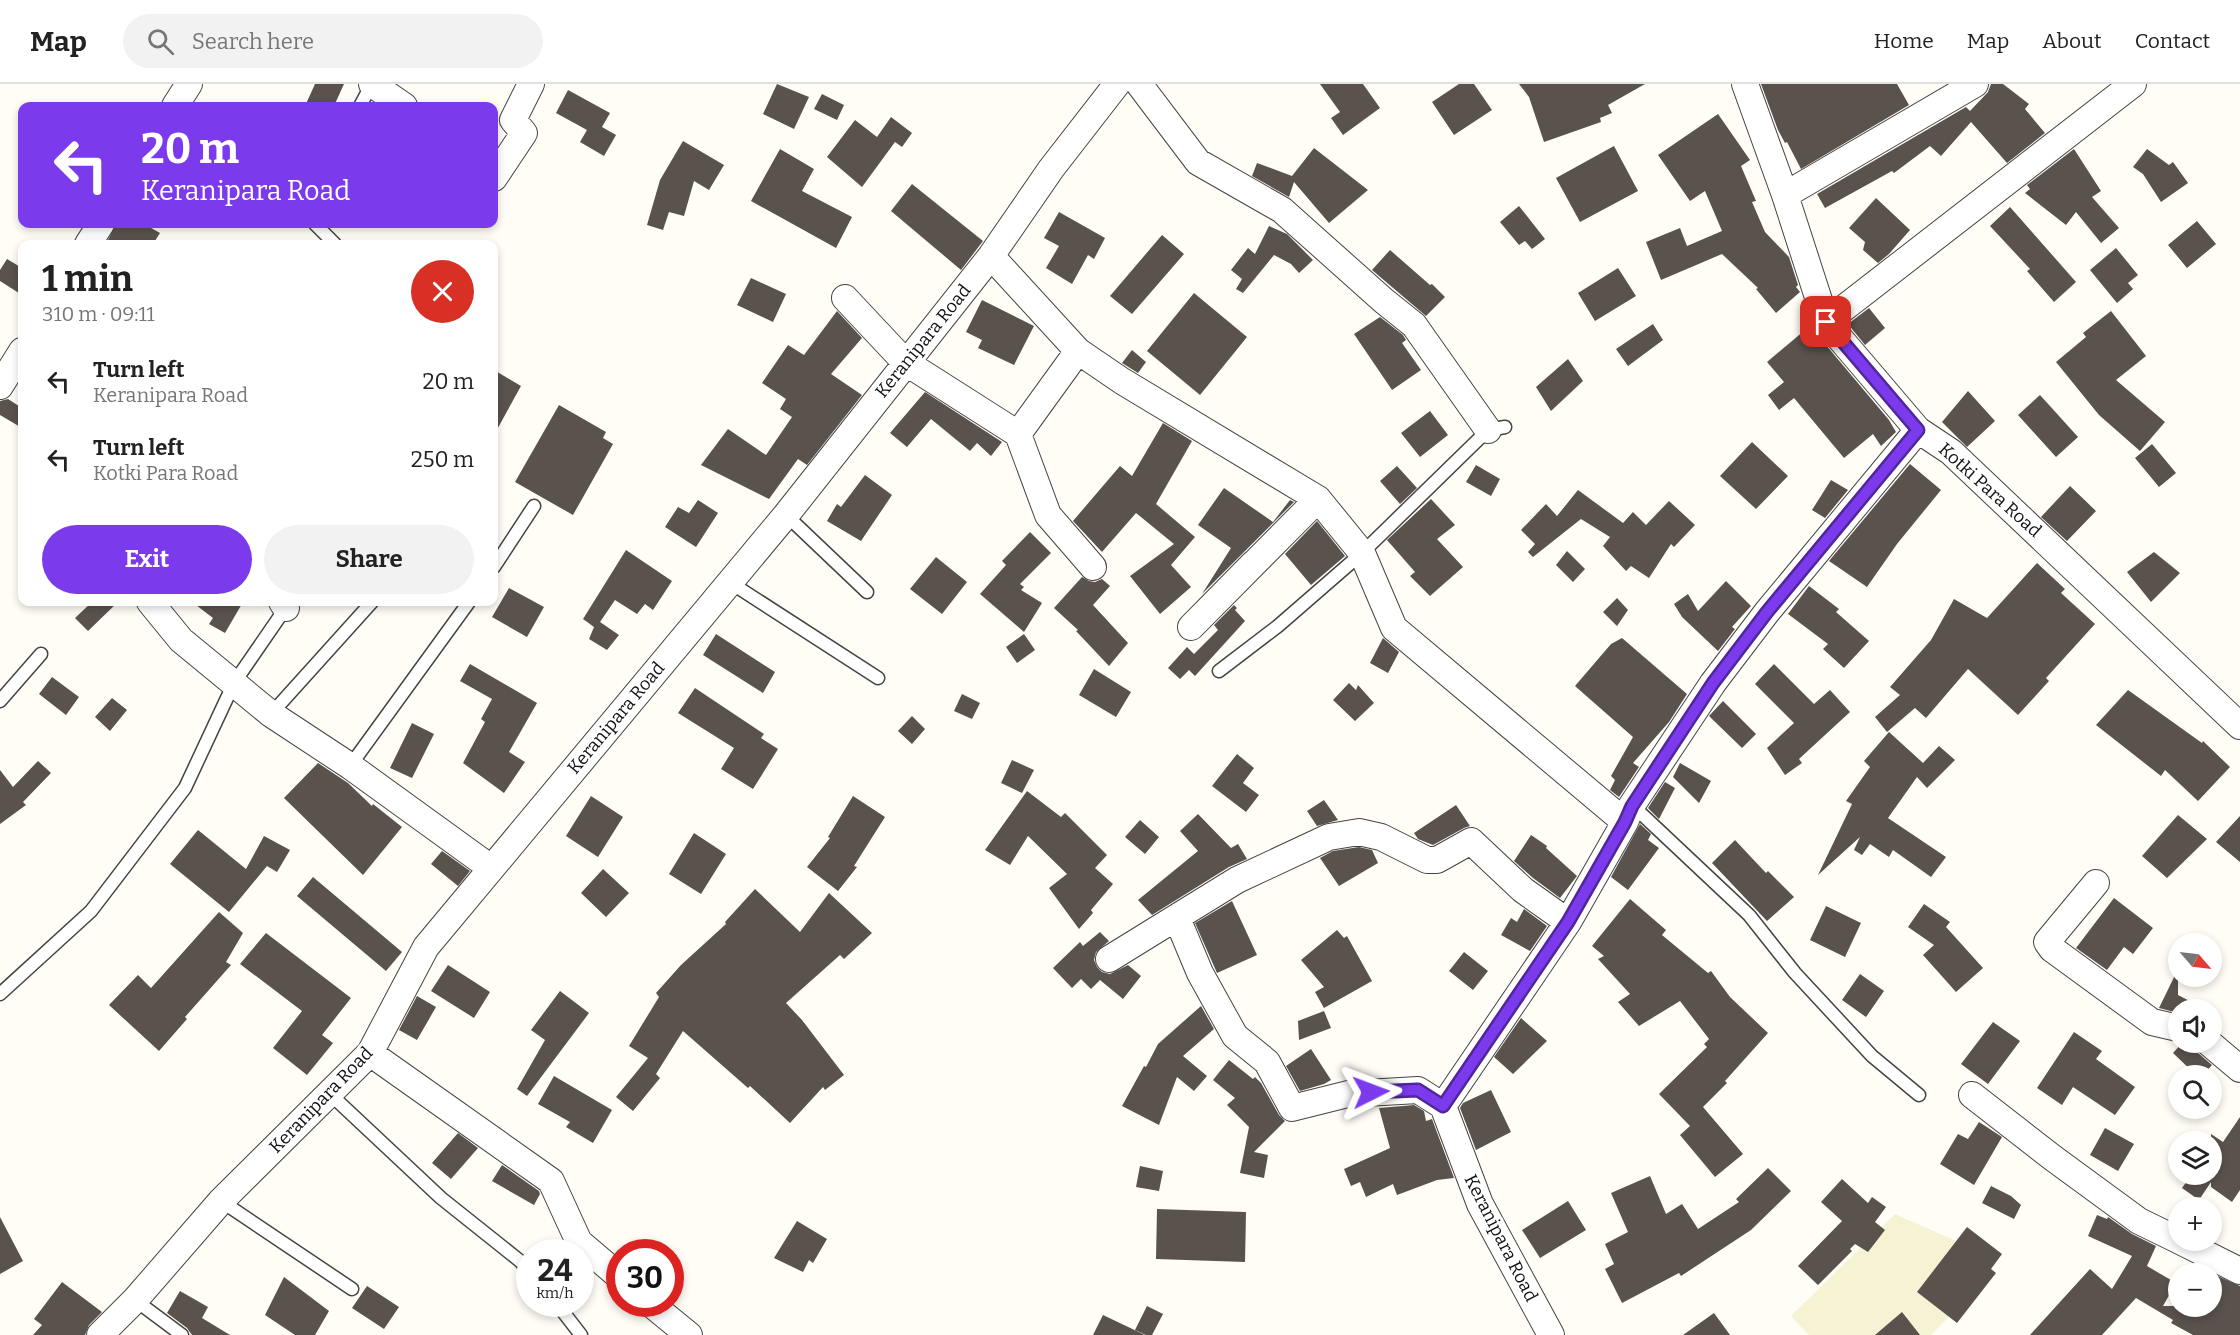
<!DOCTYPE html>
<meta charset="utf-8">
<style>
:root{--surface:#fff;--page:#f2f2f2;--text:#222;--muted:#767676;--line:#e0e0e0;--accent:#7c3aed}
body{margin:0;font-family:Bitter,serif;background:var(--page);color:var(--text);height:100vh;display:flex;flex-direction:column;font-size:22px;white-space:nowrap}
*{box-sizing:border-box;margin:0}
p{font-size:20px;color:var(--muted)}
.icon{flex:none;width:33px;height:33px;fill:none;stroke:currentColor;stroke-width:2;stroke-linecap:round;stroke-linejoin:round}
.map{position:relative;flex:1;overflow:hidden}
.drawer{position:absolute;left:18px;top:156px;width:480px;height:366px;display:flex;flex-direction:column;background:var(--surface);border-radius:12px;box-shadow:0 3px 9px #0003}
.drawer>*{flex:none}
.guide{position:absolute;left:18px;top:18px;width:480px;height:126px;border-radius:12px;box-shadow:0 3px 9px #0003;background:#7c3aed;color:#fff;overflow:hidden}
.needle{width:39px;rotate:118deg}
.controls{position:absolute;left:2168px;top:849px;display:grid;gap:12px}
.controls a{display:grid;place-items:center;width:54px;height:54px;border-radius:50%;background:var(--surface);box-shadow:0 3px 9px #0003;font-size:30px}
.speed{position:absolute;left:516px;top:1155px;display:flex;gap:12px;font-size:30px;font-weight:700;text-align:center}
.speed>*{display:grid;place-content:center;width:78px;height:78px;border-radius:50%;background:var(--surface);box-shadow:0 3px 9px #0003;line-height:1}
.speed small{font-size:15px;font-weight:400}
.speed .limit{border:9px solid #d22;background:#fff;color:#111}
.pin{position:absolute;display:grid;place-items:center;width:51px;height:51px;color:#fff;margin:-26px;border-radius:12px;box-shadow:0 3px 9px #0006}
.me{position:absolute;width:66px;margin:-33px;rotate:87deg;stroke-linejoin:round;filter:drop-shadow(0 0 4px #0008)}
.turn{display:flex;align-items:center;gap:21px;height:126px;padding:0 24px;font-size:27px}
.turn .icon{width:78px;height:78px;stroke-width:2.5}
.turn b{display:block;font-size:42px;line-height:51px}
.round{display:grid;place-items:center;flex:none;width:63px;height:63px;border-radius:32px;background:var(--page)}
.overview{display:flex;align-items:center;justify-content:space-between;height:102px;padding:0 24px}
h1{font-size:36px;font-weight:700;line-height:45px}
.button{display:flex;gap:12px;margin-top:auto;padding:12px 24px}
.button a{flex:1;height:69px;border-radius:36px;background:var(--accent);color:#fff;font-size:24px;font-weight:700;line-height:69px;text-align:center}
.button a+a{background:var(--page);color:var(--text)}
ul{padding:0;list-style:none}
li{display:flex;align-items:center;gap:18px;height:78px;padding:0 24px}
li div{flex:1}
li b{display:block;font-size:22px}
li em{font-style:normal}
header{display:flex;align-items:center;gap:36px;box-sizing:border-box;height:84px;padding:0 30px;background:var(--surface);border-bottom:2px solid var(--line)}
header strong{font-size:28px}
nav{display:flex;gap:33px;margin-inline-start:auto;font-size:21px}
.search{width:420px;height:54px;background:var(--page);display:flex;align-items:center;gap:15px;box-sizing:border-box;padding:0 21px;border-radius:33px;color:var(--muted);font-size:22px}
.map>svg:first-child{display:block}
.farmland{fill:#f6f3d4}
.building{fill:#5a524d}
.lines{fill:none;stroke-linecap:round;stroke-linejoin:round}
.lane-casing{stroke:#444;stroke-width:15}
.street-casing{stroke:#444;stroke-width:28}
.lane{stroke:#fff;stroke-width:12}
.street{stroke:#fff;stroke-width:26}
.route-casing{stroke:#51269a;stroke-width:15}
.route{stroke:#7c3aed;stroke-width:10}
.labels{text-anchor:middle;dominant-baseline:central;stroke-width:6;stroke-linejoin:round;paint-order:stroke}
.street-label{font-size:18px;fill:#111;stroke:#fff}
</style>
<header>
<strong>Map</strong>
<div class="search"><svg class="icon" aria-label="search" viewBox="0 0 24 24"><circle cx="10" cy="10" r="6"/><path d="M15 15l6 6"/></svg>Search here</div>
<nav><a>Home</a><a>Map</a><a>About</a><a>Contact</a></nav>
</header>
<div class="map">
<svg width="2240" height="1251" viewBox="0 0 2240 1251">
<rect width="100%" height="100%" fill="#fffdf5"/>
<path class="farmland" d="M1895 1130 1979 1167 1960 1222 1931 1251H1809L1791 1232Z"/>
<path class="building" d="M315 0H344L334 22H305Z
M777 0 809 13 794 45 763 30Z
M1320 0H1363L1380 24 1343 51 1331 34 1340 28Z
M1459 0H1474L1492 26 1454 51 1432 18Z
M1519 0H1645L1608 21 1612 29 1600 34 1601 38 1544 58 1529 13Z
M1761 0H1897L1909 21 1801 85 1787 58 1785 59 1778 46Z
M1991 0H2003L2029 20 2025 25 2045 49 2007 79 1971 38 1941 72 1930 62 1894 89 1892 87 1825 124 1817 110 1966 23 1970 27 1988 8Z
M568 6 610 29 602 43 616 51 604 72 580 58 587 46 556 29Z
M822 10 844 21 837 36 814 25Z
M1718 30 1750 76 1741 82 1756 117 1752 118 1765 148 1789 173 1798 201 1796 203 1800 208 1776 229 1756 205 1758 204 1722 170 1661 196 1646 158 1680 144 1687 162 1722 147 1705 107 1690 117 1658 71Z
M891 33 912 49 902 63 895 58 862 103 827 73 855 36 877 53Z
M683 57 724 81 709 106 694 97 684 132 669 128 663 146 647 141 660 96Z
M1614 62 1638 107 1580 138 1556 94Z
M1314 64 1368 106 1329 139 1294 98 1289 113 1252 92 1257 79 1292 92Z
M780 65 814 85 802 107 852 133 836 164 751 117Z
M2074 65 2101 107 2092 113 2119 144 2101 159 2076 128 2066 141 2025 109 2030 105 2027 101Z
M2147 65 2169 81 2173 78 2188 99 2161 118 2143 90 2133 83Z
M912 100 983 157 961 186 891 127Z
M1876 114 1910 146 1889 170 1878 179 1863 166 1865 158 1849 144Z
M1519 122 1545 155 1532 165 1525 157 1519 161 1500 138Z
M2010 123 2076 198 2054 218 2027 187 2030 185 1990 142Z
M1059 128 1105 154 1094 175 1088 171 1072 200 1046 184 1059 162 1044 154Z
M2197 137 2216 160 2187 184 2168 161Z
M116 140H144L160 149 153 160H106Z
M1269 142 1287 150 1313 176 1299 189 1291 180 1274 171 1243 209 1236 205 1242 195 1231 186 1248 164 1255 170Z
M1162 151 1184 170 1132 230 1110 212Z
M2116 164 2138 191 2128 199 2133 205 2117 219 2090 186Z
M1390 166 1430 201 1432 200 1445 213 1426 232 1372 186Z
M7 175 22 184V211L0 197V186Z
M1618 184 1636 212 1595 237 1578 209Z
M751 194 786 210 773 238 737 221Z
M1194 209 1247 253 1200 311 1147 267Z
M982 216 1034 242 1014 281 978 264 982 256 966 248Z
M1869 224 1885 244 1865 261 1848 240Z
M837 227 862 254 831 290 862 311 807 381 798 375 769 415 701 381 728 345 766 371 792 333 780 325 786 315 762 299 788 261 804 271Z
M2111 227 2146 272 2116 296 2165 338 2140 367 2099 331 2056 278 2086 253 2083 249Z
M1380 233 1403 251 1406 256 1402 259 1421 286 1392 306 1354 250Z
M1653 240 1663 256 1628 282 1616 265Z
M1811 241 1815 248 1889 336 1896 348 1881 362 1873 350 1844 374 1794 314 1779 326 1768 311 1784 298 1767 278Z
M1132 266 1146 278 1138 289 1122 279Z
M1568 275 1583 297 1551 327 1536 303Z
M494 286 521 302 494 351Z
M1968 307 1995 337 1967 363 1942 338Z
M925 308 1002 358 991 372 977 359 970 367 931 335 907 363 890 349Z
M2040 311 2078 353 2056 373 2018 331Z
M8 315 22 324V344L0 331V317Z
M559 321 606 348 603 354 613 360 573 431 515 398Z
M1430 327 1448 351 1420 373 1401 349Z
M1163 339 1192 357 1156 420 1195 453 1171 481 1191 503 1160 530 1130 492 1174 460 1136 429 1102 468 1073 437 1120 382 1132 392Z
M1752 358 1788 392 1756 425 1720 392Z
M2152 360 2176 389 2159 403 2135 374Z
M1910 380 1941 406 1897 460 1867 503 1829 477Z
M1476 381 1500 395 1491 412 1466 398Z
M1397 382 1417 404 1400 420 1380 397Z
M865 391 892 411 861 457 827 437 837 420 841 423Z
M1831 396 1848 406 1825 434 1812 426Z
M2070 402 2096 427 2067 457 2041 433Z
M1224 404 1273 438 1290 416 1294 418 1202 510 1231 464 1198 441Z
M1578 406 1623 439 1633 428 1646 441 1669 417 1695 441 1674 463 1671 460 1649 494 1631 482 1626 487 1603 462 1610 453 1581 435 1533 473 1528 468 1535 460 1521 446 1546 420 1557 432Z
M1431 415 1455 441 1437 455 1463 483 1430 512 1410 492 1415 488 1387 456Z
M698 416 718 429 696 463 665 443 678 423 689 429Z
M1317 437 1345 472 1311 501 1285 470Z
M1030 448 1051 469 1020 500 1024 503 1021 506 1042 519 1024 548 980 510 1006 481 1002 477Z
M626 466 672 497 653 526 645 520 637 530 615 516 600 538 619 551 607 566 589 555 594 543 583 535Z
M1567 467 1585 485 1573 498 1556 481Z
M2154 468 2180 489 2151 518 2127 488Z
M936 473 967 498 942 530 910 505Z
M2037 479 2065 505 2061 509 2095 540 2046 594 2049 597 2018 631 1968 585 1926 634 1915 624 1887 648 1875 633 1900 611 1890 603 1931 556 1954 515 1987 534Z
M1082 493 1089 497 1095 498 1102 495 1110 502 1093 521 1128 559 1109 582 1076 547 1078 546 1054 524Z
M1726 497 1751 522 1732 543 1735 545 1718 567 1682 533 1674 520 1688 510 1698 527Z
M1809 502 1839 525 1836 528 1869 557 1844 584 1823 565 1828 560 1788 530Z
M509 504 544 523 527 553 492 533Z
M1617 514 1628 526 1617 542 1603 528Z
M92 518H118L88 547 75 534Z
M192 518H243L225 549 209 540 213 534Z
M1234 521 1237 524 1235 526 1245 537 1195 592 1189 586 1180 595 1168 584 1187 563 1194 570 1218 546 1214 541Z
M716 550 775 588 763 609 703 571Z
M1024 550 1035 566 1017 579 1006 563Z
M1383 554 1399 568 1388 589 1370 579Z
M1622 554 1687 610 1669 638 1633 679 1639 683 1619 713 1610 706 1615 696 1611 692 1633 653 1575 602 1611 560Z
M470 580 537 619 509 668 525 678 504 709 463 679 485 638 481 635 492 615 460 597Z
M1774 580 1814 620 1830 606 1850 628 1799 675 1802 679 1785 691 1767 664 1794 639 1755 600Z
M1094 585 1131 608 1116 633 1079 611Z
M52 593 79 613 66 631 39 610Z
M1349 599 1356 606 1358 601 1374 619 1355 637 1333 616Z
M695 604 764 650 761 654 778 665 753 705 721 685 734 664 678 629Z
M2128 606 2202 659 2203 657 2230 683 2198 717 2165 686 2161 692 2096 641Z
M962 610 980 619 972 635 954 627Z
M112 614 127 626 110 647 95 633Z
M1723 617 1756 650 1742 664 1709 632Z
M912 632 925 645 912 660 898 647Z
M412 639 434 650 412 694 390 684Z
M1889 648 1923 679 1939 662 1955 676 1927 704 1917 693 1888 734 1946 773 1931 793 1893 766 1889 773 1870 760 1862 771 1854 766 1860 753 1818 791 1852 720 1846 717 1870 683 1864 677Z
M1237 670 1254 684 1243 699 1259 711 1246 728 1212 702Z
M1012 676 1034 686 1022 709 1001 699Z
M38 677 51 689 23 718 26 721 0 740V686L13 703Z
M318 679 348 699 372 722 373 720 402 743 363 791 284 714Z
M1680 679 1711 697 1699 719 1673 693Z
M1665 698 1675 704 1659 735 1648 724Z
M1027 707 1061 733 1065 729 1107 771 1095 784 1113 800 1091 826 1093 829 1079 845 1049 804 1067 790 1028 752 1010 781 985 766Z
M591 712 623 733 598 773 566 752Z
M853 712 885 733 854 782 857 783 838 807 807 783 830 754 828 753Z
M1324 716 1338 736 1317 742 1307 727Z
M1456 721 1470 742 1464 744 1433 761 1418 755 1414 749Z
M1198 730 1231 764 1238 760 1247 775 1229 783 1152 831 1138 816 1198 767 1180 747Z
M2178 731 2207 755 2167 794 2142 772Z
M2240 732V778L2216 758Z
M1140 736 1159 753 1145 770 1125 753Z
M1640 740 1651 750 1648 756 1659 764 1628 806 1611 793Z
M198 746 246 785 264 752 290 766 277 788 267 782 229 828 170 780Z
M694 749 726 770 701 810 669 790Z
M1531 751 1547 762 1546 764 1577 792 1560 814 1533 794 1514 777Z
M1735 756 1766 789 1768 787 1794 813 1767 837 1712 779Z
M1359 763 1372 766 1378 779 1339 802 1320 774 1333 767Z
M442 767 470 787 458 802 431 780Z
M603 785 629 809 606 833 581 809Z
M313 793 402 868 386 887 297 812Z
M755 805 800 848 829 809 872 849 844 875 840 871 786 919 802 936 844 991 825 1006 823 1003 790 1039 750 1002 748 1004 683 947 656 990 660 994 633 1027 616 1013 648 974 629 962 659 913 656 909 681 881 726 840 725 838Z
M2114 814 2153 844 2133 870 2124 863 2107 886 2076 864Z
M1630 815 1666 846 1662 851 1708 889 1711 887 1730 913 1768 949 1725 997 1727 999 1703 1023 1743 1070 1715 1093 1680 1051 1690 1042 1659 1010 1707 963 1704 960 1709 955 1680 917 1639 942 1618 918 1630 910 1598 875 1604 872 1592 862Z
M1232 817 1257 871 1217 889 1195 839Z
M1924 820 1950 838 1946 843 1983 884 1956 908 1923 871 1934 861 1908 843Z
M1826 822 1861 839 1845 873 1810 856Z
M1524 825 1547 842 1530 867 1501 851 1511 834 1517 838Z
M219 828 243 849 226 878 231 881 185 933 187 935 159 967 109 921 138 891 151 904Z
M1337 846 1344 854 1347 852 1372 897 1324 924 1315 908 1324 903 1301 876Z
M1100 848 1109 857 1096 868 1094 876 1097 883 1102 888 1110 890 1128 881 1141 892 1123 915 1100 896 1091 905 1081 895 1072 904 1053 884 1080 858 1083 862Z
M266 849 351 914 322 951 333 959 307 991 273 964 302 927 240 880Z
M1464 868 1488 887 1473 906 1449 887Z
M448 881 490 908 474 934 431 907Z
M2178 885V911L2207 926H2178V929L2159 924Z
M1860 890 1884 907 1866 933 1842 916Z
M560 907 589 929 527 1012 517 1005 545 956 531 946Z
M417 912 436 923 417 956 399 946Z
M1201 922 1214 945 1183 972 1207 992 1194 1007 1177 993 1159 1041 1122 1022 1144 982 1146 983 1158 960Z
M1324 927 1331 944 1299 956 1298 937Z
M1521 934 1547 957 1513 990 1494 973Z
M1993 938 2020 957 1988 1000 1961 980Z
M2074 948 2102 967 2096 975 2135 1003 2115 1031 2073 1003 2062 1021 2037 1004Z
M2183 958H2193L2198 969 2212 981 2202 992H2197L2173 969Z
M1311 965 1331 996 1324 1000 1300 1007 1286 982Z
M1229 976 1253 995 1255 993 1261 999 1279 1031 1285 1037 1254 1068 1268 1071 1264 1094 1240 1089 1249 1043 1227 1021 1235 1014 1213 996Z
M554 992 612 1026 593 1059 566 1043 570 1038 538 1020Z
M1491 1006 1511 1048 1476 1066 1460 1024 1463 1019Z
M1414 1021 1424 1027 1426 1037 1432 1035 1454 1094 1437 1096 1397 1111 1393 1100 1366 1113 1360 1098 1351 1102 1344 1085 1390 1064 1379 1024Z
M2240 1033V1106L2232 1118 2211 1103V1098L2199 1116 2182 1104 2192 1090H2211V1050L2223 1058Z
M1979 1038 2002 1053 1974 1101 1940 1080 1958 1050 1968 1055Z
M2105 1044 2134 1060 2118 1087 2090 1071Z
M458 1049 478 1064 451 1095 432 1079Z
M502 1081 539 1107 540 1110 534 1121 492 1097Z
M1140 1082 1163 1087 1159 1107 1136 1103Z
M1768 1084 1791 1107 1751 1146 1681 1192 1679 1189 1622 1219 1605 1185 1614 1180 1605 1160 1628 1148 1611 1109 1650 1092 1666 1130 1682 1120 1698 1145 1739 1118 1736 1115Z
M1842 1095 1868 1119 1872 1113 1886 1123 1875 1138 1885 1146 1868 1168 1855 1160 1850 1165 1852 1167 1818 1201 1798 1182 1842 1137 1821 1118Z
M1991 1102 2011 1112 2021 1121 2014 1135 1982 1119Z
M1568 1117 1586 1146 1540 1174 1522 1146Z
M1157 1125 1246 1128 1245 1178 1156 1175Z
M2097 1131 2107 1135 2108 1133 2132 1150 2156 1162 2147 1182 2176 1199 2163 1222H2211V1189L2240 1202V1251H2193L2171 1239 2173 1236 2136 1214 2102 1251H2030L2090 1185 2112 1205 2132 1172 2088 1152Z
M0 1133 23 1177 0 1190Z
M797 1137 827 1155 813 1179 809 1176 803 1188 774 1174Z
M1967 1143 2002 1170 1991 1185 1996 1189 1957 1239 1917 1208Z
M284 1193 329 1227 315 1251H295L265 1231Z
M62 1198 102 1228 89 1241 85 1251H33L42 1241 34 1235Z
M367 1202 399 1223 384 1245 352 1224Z
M180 1207 208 1223 202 1234 230 1251H192L187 1244 167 1229Z
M1147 1222 1163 1230 1152 1251H1146L1135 1246Z
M1902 1228 1920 1251H1875Z
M1714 1229 1730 1251H1683Z
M1103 1231 1145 1251H1093Z"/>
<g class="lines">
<defs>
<path id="lane" d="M360 22 372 0
M315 140 335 160
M786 431 867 508
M494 483 534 422
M731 499 878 594
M1219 587 1278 542 1362 469 1488 346 1505 343
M0 617 41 570
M271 630 372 518
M350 682 469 518
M1632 721 1749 831 1795 889 1872 972 1919 1011
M0 910 91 827 185 704 234 599 287 522
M329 1009 441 1114 520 1177 530 1188
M221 1117 352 1205
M135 1216 182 1251
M557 1220 581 1251"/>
<path id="street" d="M372 0 404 22
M1139 0 1198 78 1282 126 1384 217 1414 241 1488 346
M1745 0 1785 111 1826 238 1918 346 1951 368 2240 642
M175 22 189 0
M494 94 524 49 513 36 531 0
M1785 111 1975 0
M88 160 101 140
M991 172 1078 267 1122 297 1318 415 1362 469 1394 544 1625 738
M845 214 905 278 1018 350 1078 267
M1826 238 2133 0
M0 302 22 267
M1018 350 1048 431 1093 483
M1253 480 1191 543 1318 415
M150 518 181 556 271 630 350 682 491 784
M282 518 286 524
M2096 799 2047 858 2052 865 2152 938 2178 944
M1177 834 1200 889 1235 952 1267 978 1292 1024 1348 1010 1418 1006 1443 1022
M1109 875 1237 796 1329 753 1359 748 1381 753 1427 776H1437L1471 757 1523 806 1568 838
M2208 958 2240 985
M370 969 551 1097 579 1158 620 1193
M1972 1011 2053 1074 2139 1137 2178 1156
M2178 1156 2240 1187
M651 1220 689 1251
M100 1251 135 1216 221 1117 370 969 426 863 786 431 991 172 1051 85 1117 0
M1551 1251 1480 1120 1443 1022 1568 838 1625 738 1632 721 1713 599 1767 528 1918 346"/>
</defs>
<use href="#lane" class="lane-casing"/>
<use href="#street" class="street-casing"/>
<use href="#lane" class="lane"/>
<use href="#street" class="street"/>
</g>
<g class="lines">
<defs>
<path id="route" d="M1371 1008 1418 1006 1443 1022 1568 838 1625 738 1632 722 1713 599 1767 528 1918 346 1826 238"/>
</defs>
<use href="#route" class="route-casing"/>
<use href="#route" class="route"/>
</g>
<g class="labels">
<g class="street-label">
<text transform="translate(923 257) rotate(-51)">Keranipara Road</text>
<text transform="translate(1990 406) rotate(42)">Kotki Para Road</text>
<text transform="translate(616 634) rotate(-50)">Keranipara Road</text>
<text transform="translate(321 1016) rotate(-46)">Keranipara Road</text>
<text transform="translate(1501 1154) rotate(63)">Keranipara Road</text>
</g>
</g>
</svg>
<div class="controls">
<a><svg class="needle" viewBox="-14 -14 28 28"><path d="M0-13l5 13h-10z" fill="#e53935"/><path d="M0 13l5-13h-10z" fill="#767676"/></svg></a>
<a><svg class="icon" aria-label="sound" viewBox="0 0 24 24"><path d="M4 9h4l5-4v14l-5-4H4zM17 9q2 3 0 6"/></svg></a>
<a><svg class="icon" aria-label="search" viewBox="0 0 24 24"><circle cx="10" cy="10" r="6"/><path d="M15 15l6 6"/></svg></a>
<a><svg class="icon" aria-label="layers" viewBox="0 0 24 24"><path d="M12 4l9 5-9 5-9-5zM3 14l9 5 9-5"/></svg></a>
<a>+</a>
<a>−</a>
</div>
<div class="speed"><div>24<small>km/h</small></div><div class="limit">30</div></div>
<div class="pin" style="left:1826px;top:238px;background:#d93025"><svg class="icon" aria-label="arrive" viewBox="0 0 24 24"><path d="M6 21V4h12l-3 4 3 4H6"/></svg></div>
<svg class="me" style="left:1371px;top:1008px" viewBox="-20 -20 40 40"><path d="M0-17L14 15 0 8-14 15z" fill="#7c3aed" stroke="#fff" stroke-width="4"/></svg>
<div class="guide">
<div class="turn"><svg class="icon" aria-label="left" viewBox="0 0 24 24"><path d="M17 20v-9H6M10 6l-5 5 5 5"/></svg><div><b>20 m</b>Keranipara Road</div></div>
</div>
<section class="drawer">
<div class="overview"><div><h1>1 min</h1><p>310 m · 09:11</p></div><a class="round" style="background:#d93025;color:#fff"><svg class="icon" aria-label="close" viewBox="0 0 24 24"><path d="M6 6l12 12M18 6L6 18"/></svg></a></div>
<ul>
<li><svg class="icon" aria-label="left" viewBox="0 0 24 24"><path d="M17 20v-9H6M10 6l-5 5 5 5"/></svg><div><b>Turn left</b><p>Keranipara Road</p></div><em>20 m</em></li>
<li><svg class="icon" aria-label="left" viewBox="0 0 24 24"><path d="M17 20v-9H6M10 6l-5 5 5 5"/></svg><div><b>Turn left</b><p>Kotki Para Road</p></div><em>250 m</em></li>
</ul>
<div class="button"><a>Exit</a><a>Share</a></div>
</section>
</div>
